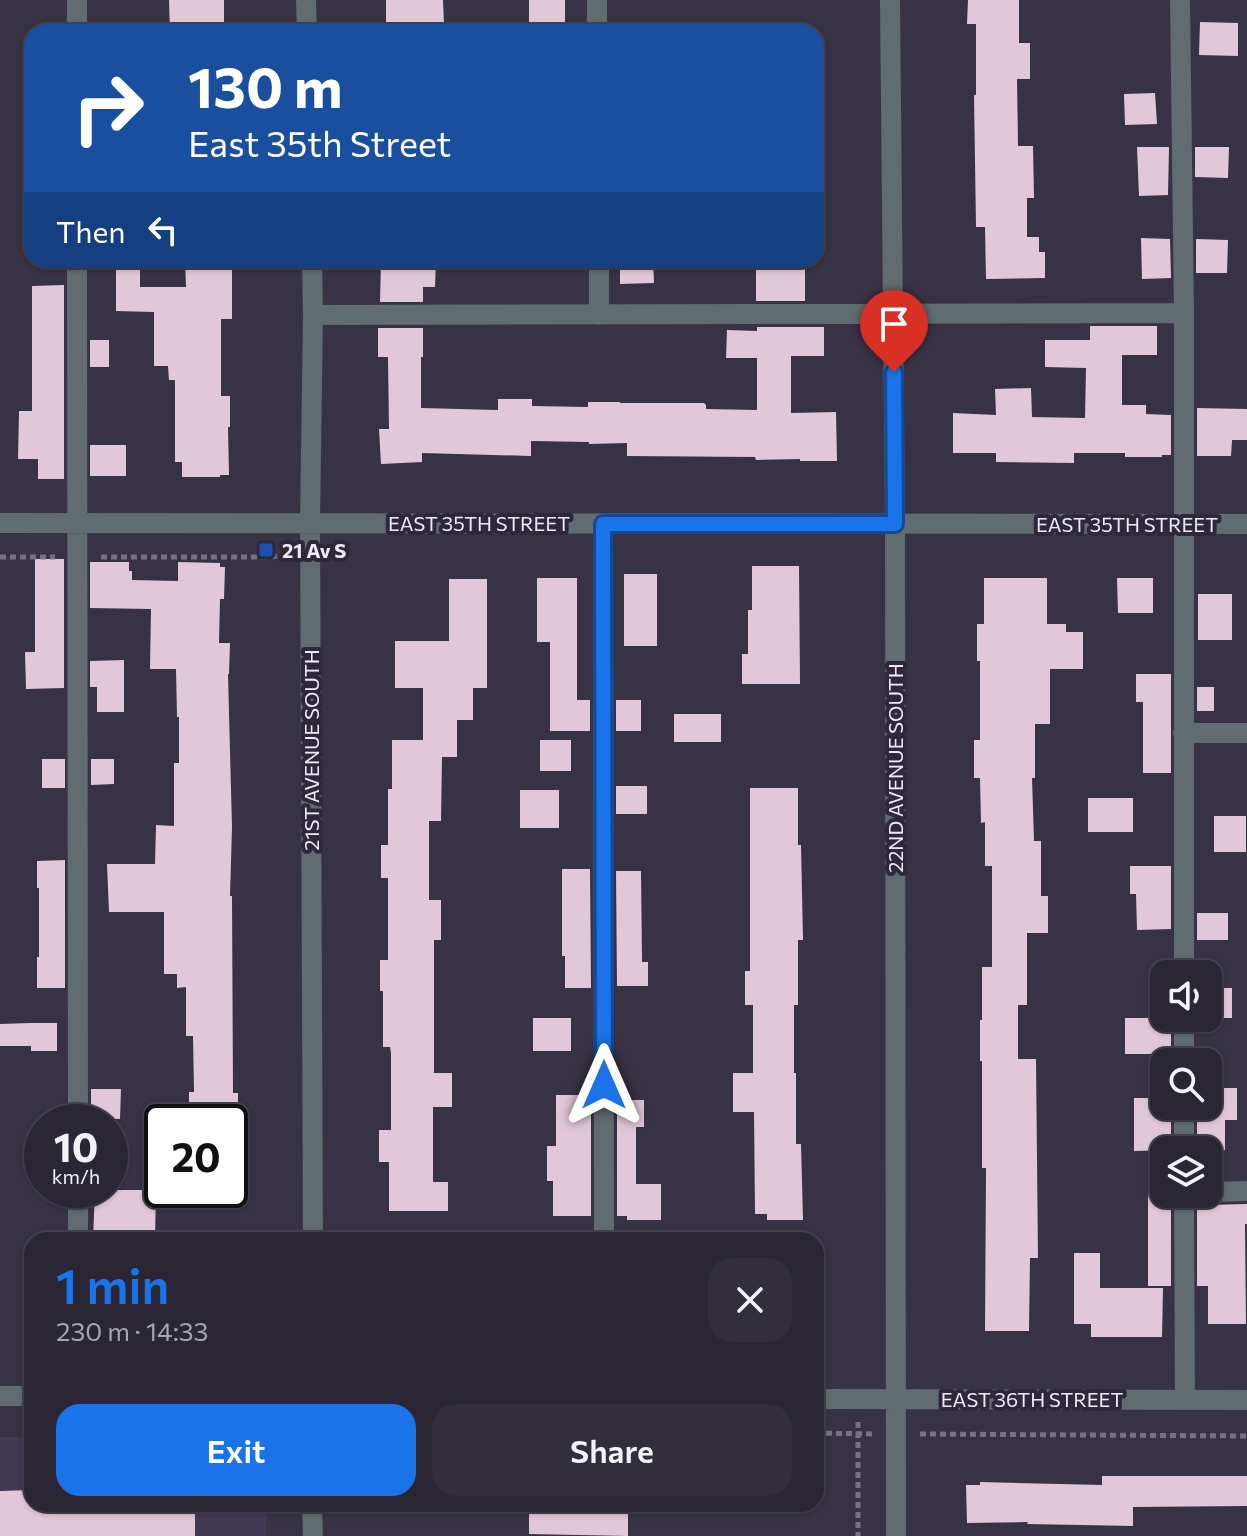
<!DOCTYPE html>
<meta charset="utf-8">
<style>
:root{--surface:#2a2634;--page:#322e3c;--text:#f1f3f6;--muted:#a5a5ac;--line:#46434f;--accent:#1a73e8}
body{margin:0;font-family:Commissioner,sans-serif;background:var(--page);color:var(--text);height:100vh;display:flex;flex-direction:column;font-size:30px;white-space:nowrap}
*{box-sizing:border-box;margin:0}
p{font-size:26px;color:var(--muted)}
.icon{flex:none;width:44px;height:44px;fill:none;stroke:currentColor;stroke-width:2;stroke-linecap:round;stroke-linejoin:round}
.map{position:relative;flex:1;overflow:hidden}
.side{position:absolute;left:24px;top:1232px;width:800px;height:280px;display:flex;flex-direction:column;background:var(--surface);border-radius:24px;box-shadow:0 2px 6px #0004,0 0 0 2px var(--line)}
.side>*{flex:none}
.banner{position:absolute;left:24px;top:24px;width:800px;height:244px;border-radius:24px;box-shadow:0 2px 6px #0004,0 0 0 2px var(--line);background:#1a4fa0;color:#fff;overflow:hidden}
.buttons{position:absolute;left:1150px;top:960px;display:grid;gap:16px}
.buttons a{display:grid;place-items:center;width:72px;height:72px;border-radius:16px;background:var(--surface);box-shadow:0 2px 6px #0004,0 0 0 2px var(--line);font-size:40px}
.speed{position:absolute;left:24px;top:1104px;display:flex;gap:16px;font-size:40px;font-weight:700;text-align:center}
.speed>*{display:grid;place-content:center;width:104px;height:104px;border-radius:50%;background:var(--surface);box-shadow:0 2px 6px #0004,0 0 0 2px var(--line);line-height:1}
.speed small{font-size:20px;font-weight:400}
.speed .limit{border:4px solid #111;border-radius:12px;background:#fff;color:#111}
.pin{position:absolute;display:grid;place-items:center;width:68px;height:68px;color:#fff;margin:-82px -34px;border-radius:50% 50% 50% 0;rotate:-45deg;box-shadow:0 0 8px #0007}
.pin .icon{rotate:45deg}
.me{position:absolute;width:88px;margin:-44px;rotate:0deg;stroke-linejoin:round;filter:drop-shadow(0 0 6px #0008)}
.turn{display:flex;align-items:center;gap:28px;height:168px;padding:0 32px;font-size:36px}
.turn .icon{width:104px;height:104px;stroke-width:2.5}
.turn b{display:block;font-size:56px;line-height:68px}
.then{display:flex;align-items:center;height:76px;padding:0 32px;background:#0003;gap:16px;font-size:30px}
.round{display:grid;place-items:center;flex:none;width:84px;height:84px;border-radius:24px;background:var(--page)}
.head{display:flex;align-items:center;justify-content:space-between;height:136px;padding:0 32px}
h1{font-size:48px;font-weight:600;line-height:60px;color:var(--accent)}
.cta{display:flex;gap:16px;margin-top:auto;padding:16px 32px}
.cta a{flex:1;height:92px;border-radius:24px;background:var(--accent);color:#fff;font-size:32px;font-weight:600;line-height:92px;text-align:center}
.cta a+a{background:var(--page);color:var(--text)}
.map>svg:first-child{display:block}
.built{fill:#423953}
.building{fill:#e1c8d8}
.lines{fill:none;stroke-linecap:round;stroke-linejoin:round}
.path{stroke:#777283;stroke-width:5;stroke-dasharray:6 4;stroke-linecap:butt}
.minor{stroke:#606c6f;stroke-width:20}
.route-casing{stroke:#114b97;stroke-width:20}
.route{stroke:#1a73e8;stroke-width:14}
.transit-dot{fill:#1a4fb4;stroke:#2e283a;stroke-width:3}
.labels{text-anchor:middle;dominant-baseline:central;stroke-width:8;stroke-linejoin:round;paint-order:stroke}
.street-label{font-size:20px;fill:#ede9f6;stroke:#2e283a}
.poi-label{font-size:20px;font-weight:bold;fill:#ede9f6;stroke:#2e283a;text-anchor:start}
</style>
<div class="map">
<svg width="1247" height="1536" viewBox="0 0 1247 1536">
<rect width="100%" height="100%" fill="#383245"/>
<path class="built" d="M0 1437H32V1504H266V1536H0Z"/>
<path class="building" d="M169 0H224V32H170Z
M386 0H443L444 24 386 25Z
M529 0H565V24L529 23Z
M968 0H1019V43H1030V79H1017L1018 146H1033L1034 198H1027V237H1039V252H1045V278L986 279 985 227H976L974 95H976V24H967Z
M1200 22 1238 23V56L1199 55Z
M1155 93 1157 124 1125 125 1124 94Z
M1137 147H1169L1168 195 1139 196Z
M1195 147H1229L1228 178 1195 177Z
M1141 238 1170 239 1171 278 1142 279Z
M1196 239 1228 240 1227 273H1196Z
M116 260H140V287H186L185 260H232V319H221V396H230V427H228L229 475H220V477H182V462H175V380H169L168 366H154V312L116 311Z
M381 260H436L435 287H423V302H380Z
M620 260H653L654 283 620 284Z
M756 260H805V301H756Z
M64 285V479H38V459H18L19 411H32V286Z
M1090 326H1157V355H1122V405H1146V414L1171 415V455H1162V457H1125V453H1074V463L996 462V453H953V413L996 415 995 389 1031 388 1032 417 1085 418 1086 368 1045 367V340H1090Z
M757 327H824V356H791V413L836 412 837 461H800V459L756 460 755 457 627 456V443L589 444V442L531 441V456L422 453V462L381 464 379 429H389L388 357H378V328H423V357H421V408L498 410V399H532V406L588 407V402H620V403H704L706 405V409L757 410V358H726L727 330 757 331Z
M90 340H109V367H90Z
M1197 408 1247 409V440H1232L1231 456H1197Z
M90 445H126V476H90Z
M35 559H64V688L26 689 25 652H35Z
M90 562H129V571H132V580L178 581V562L220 563V567H225L224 599H220L219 643H230L229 674H228L232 827 230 896H232L233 1093H238V1122H189V1092H194L193 1036H186V987L177 988V974H164V912H109L107 864H155L156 825 174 826V763H179V717H177L176 669H150L151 609 90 608Z
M752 566H799L800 684H742V654H748V610H752Z
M624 574H657V646H624Z
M537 578H577V700H590V731H550V642H537Z
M984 578H1047V624H1066V632H1083V669H1050V724H1035V778H1032L1034 841H1041V896H1048V933H1027V1005H1018V1059H1036L1038 1258H1030L1029 1331H985L986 1168H982V1061H980V1020H982V967H992V866H985V822L981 823 980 778H974V740H980V661H977V624H984Z
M1117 578H1153V613H1118Z
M449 579H487V688H473V720H457V757H442L441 821H429V900H441V940H434V1073H452V1107H433V1182H448V1211H389V1162H379V1130H391V1053L390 1047H383V991H380V960H388V878H381V845H388V789H392V740H423V688H395V641H449Z
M1198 594H1232V640H1198Z
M124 660V712H97V687H90V661Z
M1136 674H1171V773H1143V702H1136Z
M1197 687H1214V711H1197Z
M616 700H641V731H616Z
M674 714H721V742H674Z
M540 740H571V771H540Z
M42 759H65V788H42Z
M91 759H114V784L91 785Z
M616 786H647V814H616Z
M750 788H798V845H801L803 940H798V1005H794V1073H796V1144H801L803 1220H767V1214H755L754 1112H733V1073H753V1005H745V971H750Z
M520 790H559V828H520Z
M1088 798H1133V832H1088Z
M1214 816H1246V852H1214Z
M65 860V988H37V957H39V888H37V861Z
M1130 866H1171V929L1137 930 1136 894H1130Z
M562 869H590L591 988H565V956H562Z
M616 871H641L642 962H648V986H617Z
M1197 913H1228V940H1197Z
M1208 988H1232V1018H1208Z
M533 1018H571V1051H533Z
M1125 1018H1171V1054H1125Z
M31 1023H57V1051H31V1046H0V1024Z
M1208 1088H1237V1120H1225V1150H1197V1106H1208Z
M91 1089H121L120 1119 91 1118Z
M556 1095H591V1216H553V1181H547V1146H556Z
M1134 1098H1164V1106H1171V1150L1134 1151Z
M617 1100H644V1127H636V1184H661V1220H627V1216H617Z
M95 1190H156L155 1240H93Z
M1148 1194H1171V1286H1148Z
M1197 1199 1201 1203 1208 1205 1247 1204V1224H1245L1246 1324H1208V1286H1197Z
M1074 1253H1100V1288H1163L1162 1337H1091V1324H1074Z
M1102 1476H1247V1506L1133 1507V1526L1027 1524 1028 1522 967 1523 966 1485H980V1482L1102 1485Z
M32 1490V1504H195V1536H0V1491Z
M529 1504H628V1536L529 1534Z"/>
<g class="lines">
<path class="path" d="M0 557H55
M101 557H271L280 555
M858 1422V1536
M816 1433 874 1434
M920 1434 1247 1436"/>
<path class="minor" d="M77 0V32
M306 0 307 32
M597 0V32
M890 0 895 524 896 1536
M1180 0 1184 313V974
M77 260 78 1122
M312 260 313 315 310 522 313 1240
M599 260V315
M313 315 1184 313
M0 523 1247 524
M603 524 604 1240
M1183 733H1247
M1184 1018V1062
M1184 1106V1150
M78 1190V1240
M1208 1192 1247 1191
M1184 1194 1185 1400
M0 1396H32
M816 1399 1247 1400
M312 1504 313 1536"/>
</g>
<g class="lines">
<defs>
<path id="route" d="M604 1085 603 524H895L894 372"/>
</defs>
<use href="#route" class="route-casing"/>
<use href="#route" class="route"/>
</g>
<rect class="transit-dot" x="258" y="542" width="16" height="16" rx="4"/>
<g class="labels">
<g class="street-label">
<text x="479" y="523">EAST 35TH STREET</text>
<text x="1127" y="524">EAST 35TH STREET</text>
<text transform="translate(311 750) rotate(-90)">21ST AVENUE SOUTH</text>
<text transform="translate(895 768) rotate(-90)">22ND AVENUE SOUTH</text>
<text x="1032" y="1399">EAST 36TH STREET</text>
</g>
<g class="poi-label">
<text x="282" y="550">21 Av S</text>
</g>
</g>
</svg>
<div class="buttons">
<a><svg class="icon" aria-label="sound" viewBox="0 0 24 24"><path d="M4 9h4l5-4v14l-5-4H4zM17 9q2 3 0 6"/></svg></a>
<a><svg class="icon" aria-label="search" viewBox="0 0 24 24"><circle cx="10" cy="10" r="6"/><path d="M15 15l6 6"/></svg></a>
<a><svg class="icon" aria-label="layers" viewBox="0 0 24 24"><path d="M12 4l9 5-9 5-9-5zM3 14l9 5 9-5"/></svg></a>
</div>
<div class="speed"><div>10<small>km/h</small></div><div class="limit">20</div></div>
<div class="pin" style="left:894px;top:372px;background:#d93025"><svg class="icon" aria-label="arrive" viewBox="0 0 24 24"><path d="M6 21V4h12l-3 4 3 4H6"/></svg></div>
<svg class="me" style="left:604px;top:1085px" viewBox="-20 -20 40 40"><path d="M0-17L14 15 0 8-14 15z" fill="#1a73e8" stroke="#fff" stroke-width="4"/></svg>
<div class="banner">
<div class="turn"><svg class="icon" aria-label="right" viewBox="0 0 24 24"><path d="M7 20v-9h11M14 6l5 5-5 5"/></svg><div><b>130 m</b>East 35th Street</div></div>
<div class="then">Then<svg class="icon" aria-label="left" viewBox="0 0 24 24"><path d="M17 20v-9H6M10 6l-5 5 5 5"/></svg></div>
</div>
<section class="side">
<div class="head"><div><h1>1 min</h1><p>230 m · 14:33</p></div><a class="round"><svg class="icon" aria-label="close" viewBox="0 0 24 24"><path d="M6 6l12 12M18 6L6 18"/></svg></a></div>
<div class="cta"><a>Exit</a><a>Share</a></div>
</section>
</div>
